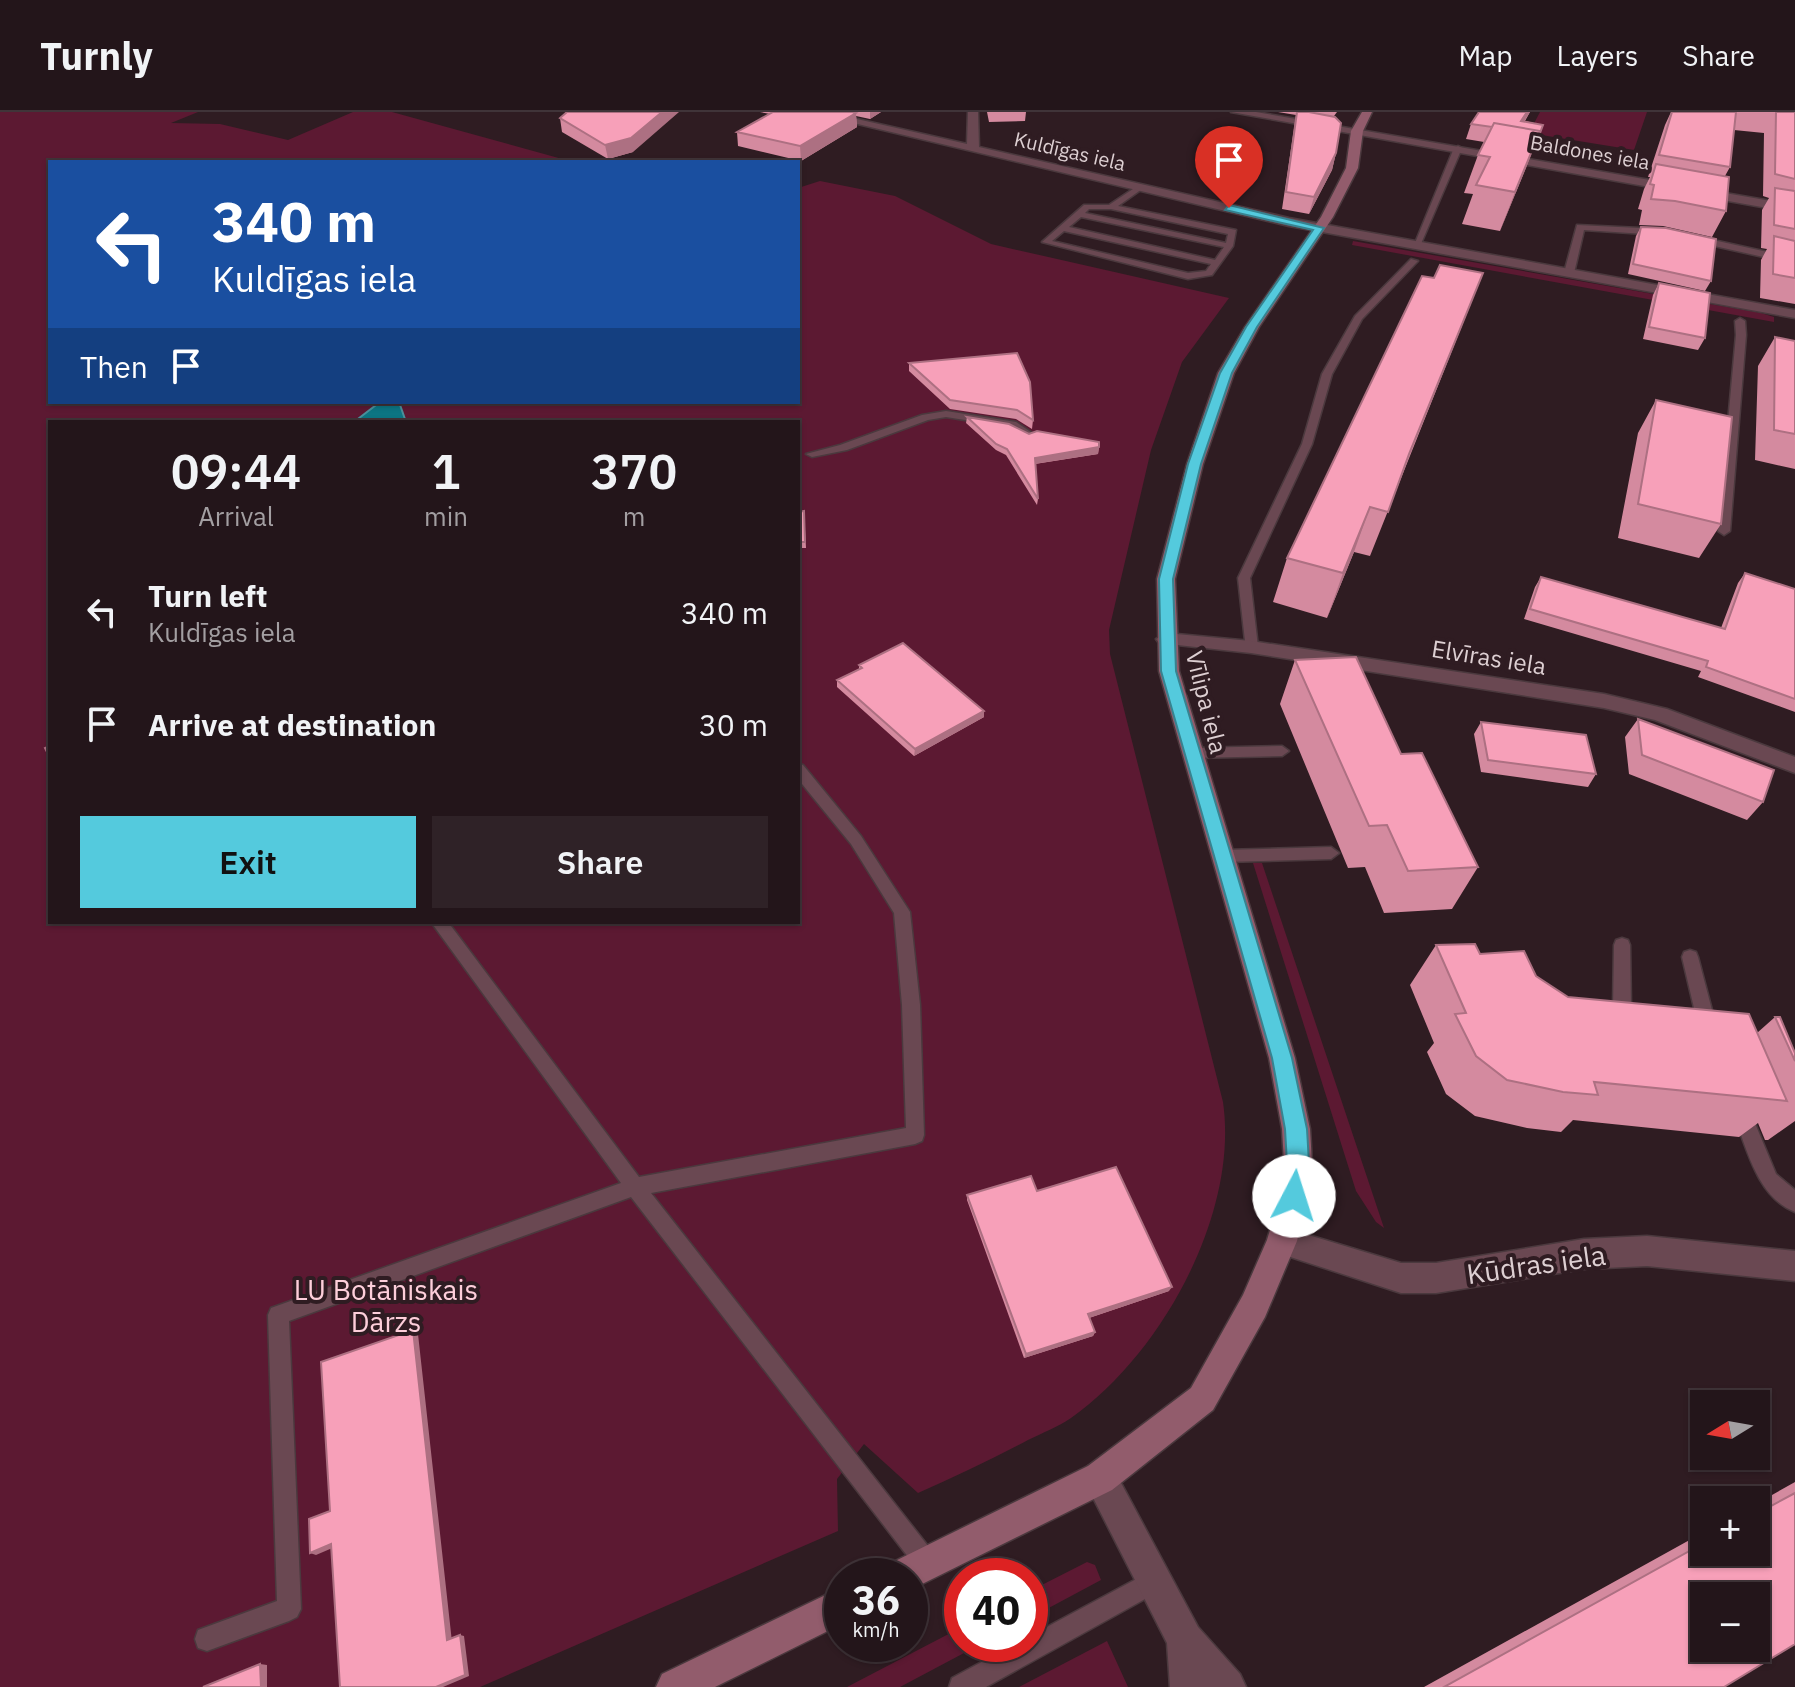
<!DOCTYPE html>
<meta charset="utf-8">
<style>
:root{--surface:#23151a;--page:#2f2227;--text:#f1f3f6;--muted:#a39fa2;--line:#403439;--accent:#54cadd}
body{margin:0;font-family:"IBM Plex Sans",sans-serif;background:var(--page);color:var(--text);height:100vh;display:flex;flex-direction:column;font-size:30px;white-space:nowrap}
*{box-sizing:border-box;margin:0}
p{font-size:26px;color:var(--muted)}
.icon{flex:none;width:44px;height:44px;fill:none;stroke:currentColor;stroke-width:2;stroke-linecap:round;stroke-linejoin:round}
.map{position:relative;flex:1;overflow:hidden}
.sheet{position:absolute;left:48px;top:308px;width:752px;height:504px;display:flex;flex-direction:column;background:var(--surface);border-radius:0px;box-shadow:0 2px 6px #0004,0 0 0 2px var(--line)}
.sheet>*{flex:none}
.hud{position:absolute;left:48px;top:48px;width:752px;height:244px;border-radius:0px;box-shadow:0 2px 6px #0004,0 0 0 2px var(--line);background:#1a4fa0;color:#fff;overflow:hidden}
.needle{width:52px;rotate:259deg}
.buttons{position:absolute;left:1690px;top:1278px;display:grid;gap:16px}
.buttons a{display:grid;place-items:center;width:80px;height:80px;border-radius:0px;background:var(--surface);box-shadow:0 2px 6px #0004,0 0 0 2px var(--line);font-size:40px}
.speed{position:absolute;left:824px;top:1446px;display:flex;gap:16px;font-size:40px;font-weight:700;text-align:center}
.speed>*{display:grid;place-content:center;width:104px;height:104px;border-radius:50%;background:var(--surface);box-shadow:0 2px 6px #0004,0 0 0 2px var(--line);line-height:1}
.speed small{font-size:20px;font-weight:400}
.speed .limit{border:12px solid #d22;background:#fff;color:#111}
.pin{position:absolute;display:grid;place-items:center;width:68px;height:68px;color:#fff;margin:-82px -34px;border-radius:50% 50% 50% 0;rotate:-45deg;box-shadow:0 0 8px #0007}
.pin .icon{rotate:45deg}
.me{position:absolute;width:88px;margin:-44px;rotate:5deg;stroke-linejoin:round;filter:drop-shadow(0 0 6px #0008)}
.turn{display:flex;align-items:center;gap:28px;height:168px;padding:0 32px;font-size:36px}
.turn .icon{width:104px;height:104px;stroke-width:2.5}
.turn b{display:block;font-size:56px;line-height:68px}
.then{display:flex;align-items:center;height:76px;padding:0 32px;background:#0003;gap:16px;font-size:30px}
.eta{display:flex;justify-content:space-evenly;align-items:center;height:136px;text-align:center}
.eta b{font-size:48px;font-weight:600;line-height:56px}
.action{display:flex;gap:16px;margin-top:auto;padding:16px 32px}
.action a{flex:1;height:92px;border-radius:0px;background:var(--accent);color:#111;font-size:32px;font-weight:600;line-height:92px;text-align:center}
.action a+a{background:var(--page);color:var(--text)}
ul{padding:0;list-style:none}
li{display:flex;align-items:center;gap:24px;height:112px;padding:0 32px}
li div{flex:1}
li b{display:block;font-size:30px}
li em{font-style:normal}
header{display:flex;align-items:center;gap:48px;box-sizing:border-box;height:112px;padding:0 40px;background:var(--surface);border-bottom:2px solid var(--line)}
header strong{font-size:38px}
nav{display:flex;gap:44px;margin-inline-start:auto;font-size:28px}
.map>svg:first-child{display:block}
.green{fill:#5c1932;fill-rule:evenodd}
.water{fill:#0c7583;stroke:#4b909b;stroke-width:2}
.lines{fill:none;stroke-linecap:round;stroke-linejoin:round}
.lane-casing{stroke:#4b393e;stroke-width:3}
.street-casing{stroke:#4b393e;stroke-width:3}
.secondary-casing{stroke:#4b393e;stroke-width:3}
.lane{fill:#6a4852;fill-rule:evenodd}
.street{fill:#6a4852;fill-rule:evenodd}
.secondary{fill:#925c6c;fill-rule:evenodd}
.wall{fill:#d48a9f}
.shaded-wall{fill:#ad7082}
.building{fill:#f7a0b9;stroke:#ad7082;stroke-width:2;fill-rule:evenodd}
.route{fill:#54cadd;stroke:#378390;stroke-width:2}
.labels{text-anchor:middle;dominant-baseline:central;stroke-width:8;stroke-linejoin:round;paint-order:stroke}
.far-street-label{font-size:20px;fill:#ddcfd2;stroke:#2f1c22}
.street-label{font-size:24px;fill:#ddcfd2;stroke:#2f1c22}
.near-street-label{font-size:28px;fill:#ddcfd2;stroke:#2f1c22}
.near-park-label{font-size:28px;fill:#fdceda;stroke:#2f1c22}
</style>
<header>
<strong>Turnly</strong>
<nav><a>Map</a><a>Layers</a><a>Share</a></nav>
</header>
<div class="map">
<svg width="1795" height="1575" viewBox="0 0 1795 1575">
<rect width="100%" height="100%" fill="#2f1c22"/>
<path class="green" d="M0 0H198L171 11 220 12 288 28 353 0H392L573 50H50V290H798V76L820 69 895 84 991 132 1229 186 1182 250 1151 338 1109 518 1110 542 1223 990C1239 1101 1162 1242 1071 1306 1058 1315 1042 1321 1028 1328 992 1347 956 1364 918 1381L864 1332 837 1367 838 1419 480 1575H0ZM50 310H798V810H50Z
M1540 0H1647L1634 38 1529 21Z
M1353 129 1761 201 1774 205V210L1352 133Z
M1253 751H1262L1384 1116 1376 1110 1356 1079Z
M1087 1450 1095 1453 1101 1468 1030 1506V1479Z
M962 1515V1532H981L900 1575H847Z
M1107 1529 1128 1575H1019Z"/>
<path class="water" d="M380 290H399L406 310H354Z"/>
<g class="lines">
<defs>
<path id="lane" d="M1458 34 1462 36 1420 134 1413 136 1454 36Z
M1139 73 1142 77 1118 94 1236 118 1233 134 1212 163 1188 167 1042 130 1084 93H1109ZM1089 97H1111L1228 122 1226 131 1085 101ZM1081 105 1224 135 1215 148 1069 115ZM1064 119 1211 152 1206 159 1188 161 1052 129Z
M1577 113 1661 117 1665 120 1661 123 1584 118 1574 161 1569 164 1564 161Z
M1695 124 1795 146V152L1692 129 1691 127Z
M1411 147 1418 149 1362 207 1332 262 1312 332 1250 466 1258 535 1256 538H1246L1238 466 1302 332 1322 262 1355 204Z
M1740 206 1745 209 1746 223 1730 419 1724 423 1718 419 1736 223 1735 209Z
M946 299 1016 310 1035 323 1030 326 1009 315 946 305 928 308 847 338 812 345 806 342 840 333 922 303Z
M1282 634 1289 639 1282 644 1192 646 1185 641 1192 636Z
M798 652 803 653 861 724 910 800 920 893 924 1023 922 1029 915 1032 651 1081 935 1443 939 1451 935 1459 927 1463 919 1459 631 1085 289 1209 301 1497 297 1505 289 1509 207 1539 198 1536 195 1527 198 1518 277 1489 268 1203 271 1196 621 1071 431 810H448L639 1065 906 1016 902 893 894 801 851 732 798 667Z
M1331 735 1339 741 1331 747 1223 750 1215 744 1223 738Z
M1622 826 1628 828 1630 833 1631 896 1628 901 1622 903 1616 901 1613 896 1614 833 1616 828Z
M1690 838 1696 840 1698 845 1717 917 1714 922 1708 924 1702 922 1699 917 1682 845 1684 840Z
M1741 990 1747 992 1776 1062 1795 1078V1100C1756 1085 1746 1033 1732 998L1735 992Z
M1155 1457 1163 1461 1167 1469 1163 1477 986 1575H949L952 1566 1015 1532H1030V1524Z"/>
<path id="street" d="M807 0H826L967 32 968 0H978L979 35 1289 106 1795 198V206L1289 114Z
M1231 0H1256L1795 93V101Z
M1166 521 1251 529 1604 582 1667 597 1795 645V661L1655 608 1604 596 1251 541 1159 531 1156 527Z
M1282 1115 1401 1151H1436L1584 1127 1647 1124 1795 1139V1169L1647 1154 1584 1157 1436 1181H1401L1272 1139 1267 1129 1272 1119Z
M1100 1349 1112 1354 1198 1515 1240 1562 1246 1575H1170L1167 1531 1083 1366 1088 1354Z"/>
<path id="secondary" d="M1362 0H1372L1363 19 1358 56 1333 105 1259 215 1234 261 1203 352 1175 467 1179 559 1295 946 1310 1017 1312 1051 1308 1084 1297 1129 1265 1205 1213 1298 1112 1378 910 1478V1464H883L889 1452 1088 1354 1191 1276 1243 1183 1267 1128 1280 1084 1284 1051 1282 1017 1269 946 1159 559 1157 467 1187 352 1218 261 1245 215 1321 105 1346 56 1351 19Z
M842 1475V1512L715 1575H656L662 1562Z"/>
</defs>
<use href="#lane" class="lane-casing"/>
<use href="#street" class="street-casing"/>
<use href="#secondary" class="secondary-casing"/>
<use href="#lane" class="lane"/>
<use href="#street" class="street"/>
<use href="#secondary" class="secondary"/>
</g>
<path class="wall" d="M760 0H881L870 7 856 4 857 15 801 49 738 34 737 20 770 2Z
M987 0H1026L1025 9 989 10Z
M1278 0H1337L1334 4 1336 41 1332 58 1309 102 1282 97 1296 3Z
M1530 0 1525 9 1543 13 1500 119 1462 112 1473 82 1464 81 1478 43 1484 30 1466 27 1471 12Z
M1671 0H1795V192L1760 186 1761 148 1767 137 1761 136 1762 98 1769 86 1763 84 1764 21 1734 18 1730 55 1725 64 1726 99 1712 125 1663 114 1639 113 1642 98 1638 97 1644 77 1650 65H1648L1665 13Z
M560 6 633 40 608 47 562 20Z
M1641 115 1711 169 1705 179 1628 162 1636 124Z
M1483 161 1370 444 1354 440 1327 506 1273 490 1287 446 1434 166Z
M1659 171 1705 226 1698 238 1643 227 1653 183Z
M1775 225 1795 229V357L1755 348 1758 254Z
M1017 241 1033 308 1032 317 1016 307 950 297 909 259V251Z
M1656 288 1721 412 1699 446 1618 426 1638 321Z
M967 305 1029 322 1099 335 1098 342 1035 352 1038 387 1037 393 1006 343 996 338 966 311Z
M804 399 806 436H798V400Z
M1745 461 1795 477V600L1698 565 1701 559 1524 507 1535 475 1541 465 1721 516 1738 471Z
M1295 548 1401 642 1478 755 1452 797 1384 801 1365 755 1348 756 1280 592Z
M859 553 984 605 914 644 837 575V568L859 557Z
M1638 607 1763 690 1747 708 1629 662 1625 625Z
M1481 610 1596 662 1588 675 1481 660 1474 622Z
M1436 833 1480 842 1536 864 1568 885 1757 921 1775 905 1795 941V1009L1768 1028H1765L1758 1011 1739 1025 1573 1008 1561 1020 1527 1016 1475 1004 1446 982 1427 940 1434 931 1410 873Z
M1037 1079 1169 1179 1089 1206 1095 1220 1093 1224 1024 1246 967 1088V1083Z
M1795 1370V1532L1724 1575H1424L1704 1420V1440H1756V1392Z"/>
<path class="shaded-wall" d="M662 0H679L633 40 608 47 605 33Z
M870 0H881L870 7Z
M1527 0H1530L1515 24 1521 9Z
M856 1 857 15 801 49 800 34Z
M1540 19 1526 56 1500 119 1515 80Z
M1336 41 1332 58 1309 102 1314 85Z
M1099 335 1098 342 1034 352 1035 346Z
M1370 395 1354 440 1327 506 1343 461Z
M984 599V605L914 644 915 637Z
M1172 1175 1169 1179 1086 1207 1088 1202Z
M413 1218 418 1222 452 1530 447 1528Z
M1095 1220 1093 1224 1024 1246 1026 1242Z
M331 1432 337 1434 316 1443 310 1441Z
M460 1523 464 1524 469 1564 443 1575H436Z
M260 1552 267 1553V1575H261Z"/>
<path class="building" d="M567 0H662L631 26 605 33 560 6Z
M773 0H852L856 1 800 34 737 20Z
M1297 0H1309L1335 5 1341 11 1336 41 1314 85 1286 80Z
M1479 0H1527L1521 9 1543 13 1537 29 1540 19 1494 11 1492 15 1471 12Z
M1672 0H1736L1730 55 1659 43Z
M1776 0H1795V67L1775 62Z
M1494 11 1540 19 1515 80 1476 73 1490 45 1478 43Z
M1656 52 1729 65 1726 99 1675 89 1651 87 1654 73 1650 72Z
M1775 76 1795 79V117L1774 113Z
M1641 115 1666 116 1716 127 1711 169 1633 152Z
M1774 124 1795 129V166L1773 162Z
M1440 153 1483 161 1409 342 1388 400 1370 395 1343 461 1287 446 1422 164 1434 166Z
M1659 171 1710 181 1705 226 1649 215Z
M1775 225 1795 229V322L1774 318Z
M1017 241 1030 270 1033 308 1017 298 950 288 909 251Z
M1656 288 1732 305 1721 412 1638 392Z
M967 305 1009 312 1029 322 1037 319 1099 330V335L1035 346 1038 387 1007 337 996 332Z
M804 399 805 430H798V400Z
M1745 461 1795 477V587L1706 555 1708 549 1530 497 1541 465 1725 517Z
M903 531 984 599 915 637 837 568 862 556 859 553Z
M1356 545 1401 642 1422 641 1478 755 1408 759 1387 713 1369 714 1295 548Z
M1638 607 1774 658 1763 690 1642 643Z
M1481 610 1586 623 1596 662 1488 648Z
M50 634V646L45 636Z
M1475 832 1480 842 1524 839 1536 864 1568 885 1749 902 1787 989 1594 970 1598 983 1563 980 1507 968 1476 944 1455 902 1466 901 1436 833Z
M1775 905H1780L1795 941V949Z
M1116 1055 1172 1175 1088 1202 1095 1220 1026 1242 967 1083 1031 1064 1037 1079Z
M413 1218 447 1528 460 1523 465 1563 436 1575H340L331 1432 310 1441 309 1407 330 1399 321 1250Z
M1795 1381V1532L1724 1575H1444L1704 1431V1440H1756V1402ZM1704 1484H1756V1536H1704Z
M260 1552 261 1575H203Z"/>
<path class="route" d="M1229 93 1324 116 1257 215 1232 261 1201 352 1173 467 1176 559 1292 946 1307 1017 1309 1051 1302 1091 1294 1094 1286 1091 1283 1084 1287 1051 1285 1017 1272 946 1161 559 1159 467 1188 352 1220 261 1246 215 1313 118 1225 98Z"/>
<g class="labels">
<g class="far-street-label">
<text transform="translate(1070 39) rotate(13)">Kuldīgas iela</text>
<text transform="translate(1590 40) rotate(10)">Baldones iela</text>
</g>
<g class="street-label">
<text transform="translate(1489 545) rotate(9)">Elvīras iela</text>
<text transform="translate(1207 590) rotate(76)">Vīlipa iela</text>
</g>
<g class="near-street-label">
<text transform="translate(1536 1152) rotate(-8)">Kūdras iela</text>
</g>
<g class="near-park-label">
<text x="386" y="1177">LU Botāniskais<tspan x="386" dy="32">Dārzs</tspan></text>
</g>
</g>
</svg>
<div class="buttons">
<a><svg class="needle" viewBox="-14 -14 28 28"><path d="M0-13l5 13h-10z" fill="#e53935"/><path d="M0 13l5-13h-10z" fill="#a39fa2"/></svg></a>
<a>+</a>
<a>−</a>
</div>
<div class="speed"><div>36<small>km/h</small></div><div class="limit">40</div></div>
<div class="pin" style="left:1229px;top:96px;background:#d93025"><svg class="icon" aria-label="arrive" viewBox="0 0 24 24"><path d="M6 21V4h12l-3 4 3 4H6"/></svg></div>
<svg class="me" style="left:1294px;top:1084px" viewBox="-20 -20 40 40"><circle r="19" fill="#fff"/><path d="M0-13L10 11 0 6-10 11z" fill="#54cadd"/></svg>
<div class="hud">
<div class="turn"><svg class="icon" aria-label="left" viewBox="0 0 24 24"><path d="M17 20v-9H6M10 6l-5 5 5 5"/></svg><div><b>340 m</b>Kuldīgas iela</div></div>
<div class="then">Then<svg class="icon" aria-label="arrive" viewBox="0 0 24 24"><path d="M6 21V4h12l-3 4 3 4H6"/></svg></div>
</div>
<section class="sheet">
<div class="eta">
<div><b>09:44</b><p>Arrival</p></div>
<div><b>1</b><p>min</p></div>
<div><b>370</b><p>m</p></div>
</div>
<ul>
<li><svg class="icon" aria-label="left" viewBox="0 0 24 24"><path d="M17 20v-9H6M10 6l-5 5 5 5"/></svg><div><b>Turn left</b><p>Kuldīgas iela</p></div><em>340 m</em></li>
<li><svg class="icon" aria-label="arrive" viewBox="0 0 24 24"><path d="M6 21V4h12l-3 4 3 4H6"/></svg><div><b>Arrive at destination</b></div><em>30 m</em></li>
</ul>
<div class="action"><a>Exit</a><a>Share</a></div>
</section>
</div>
